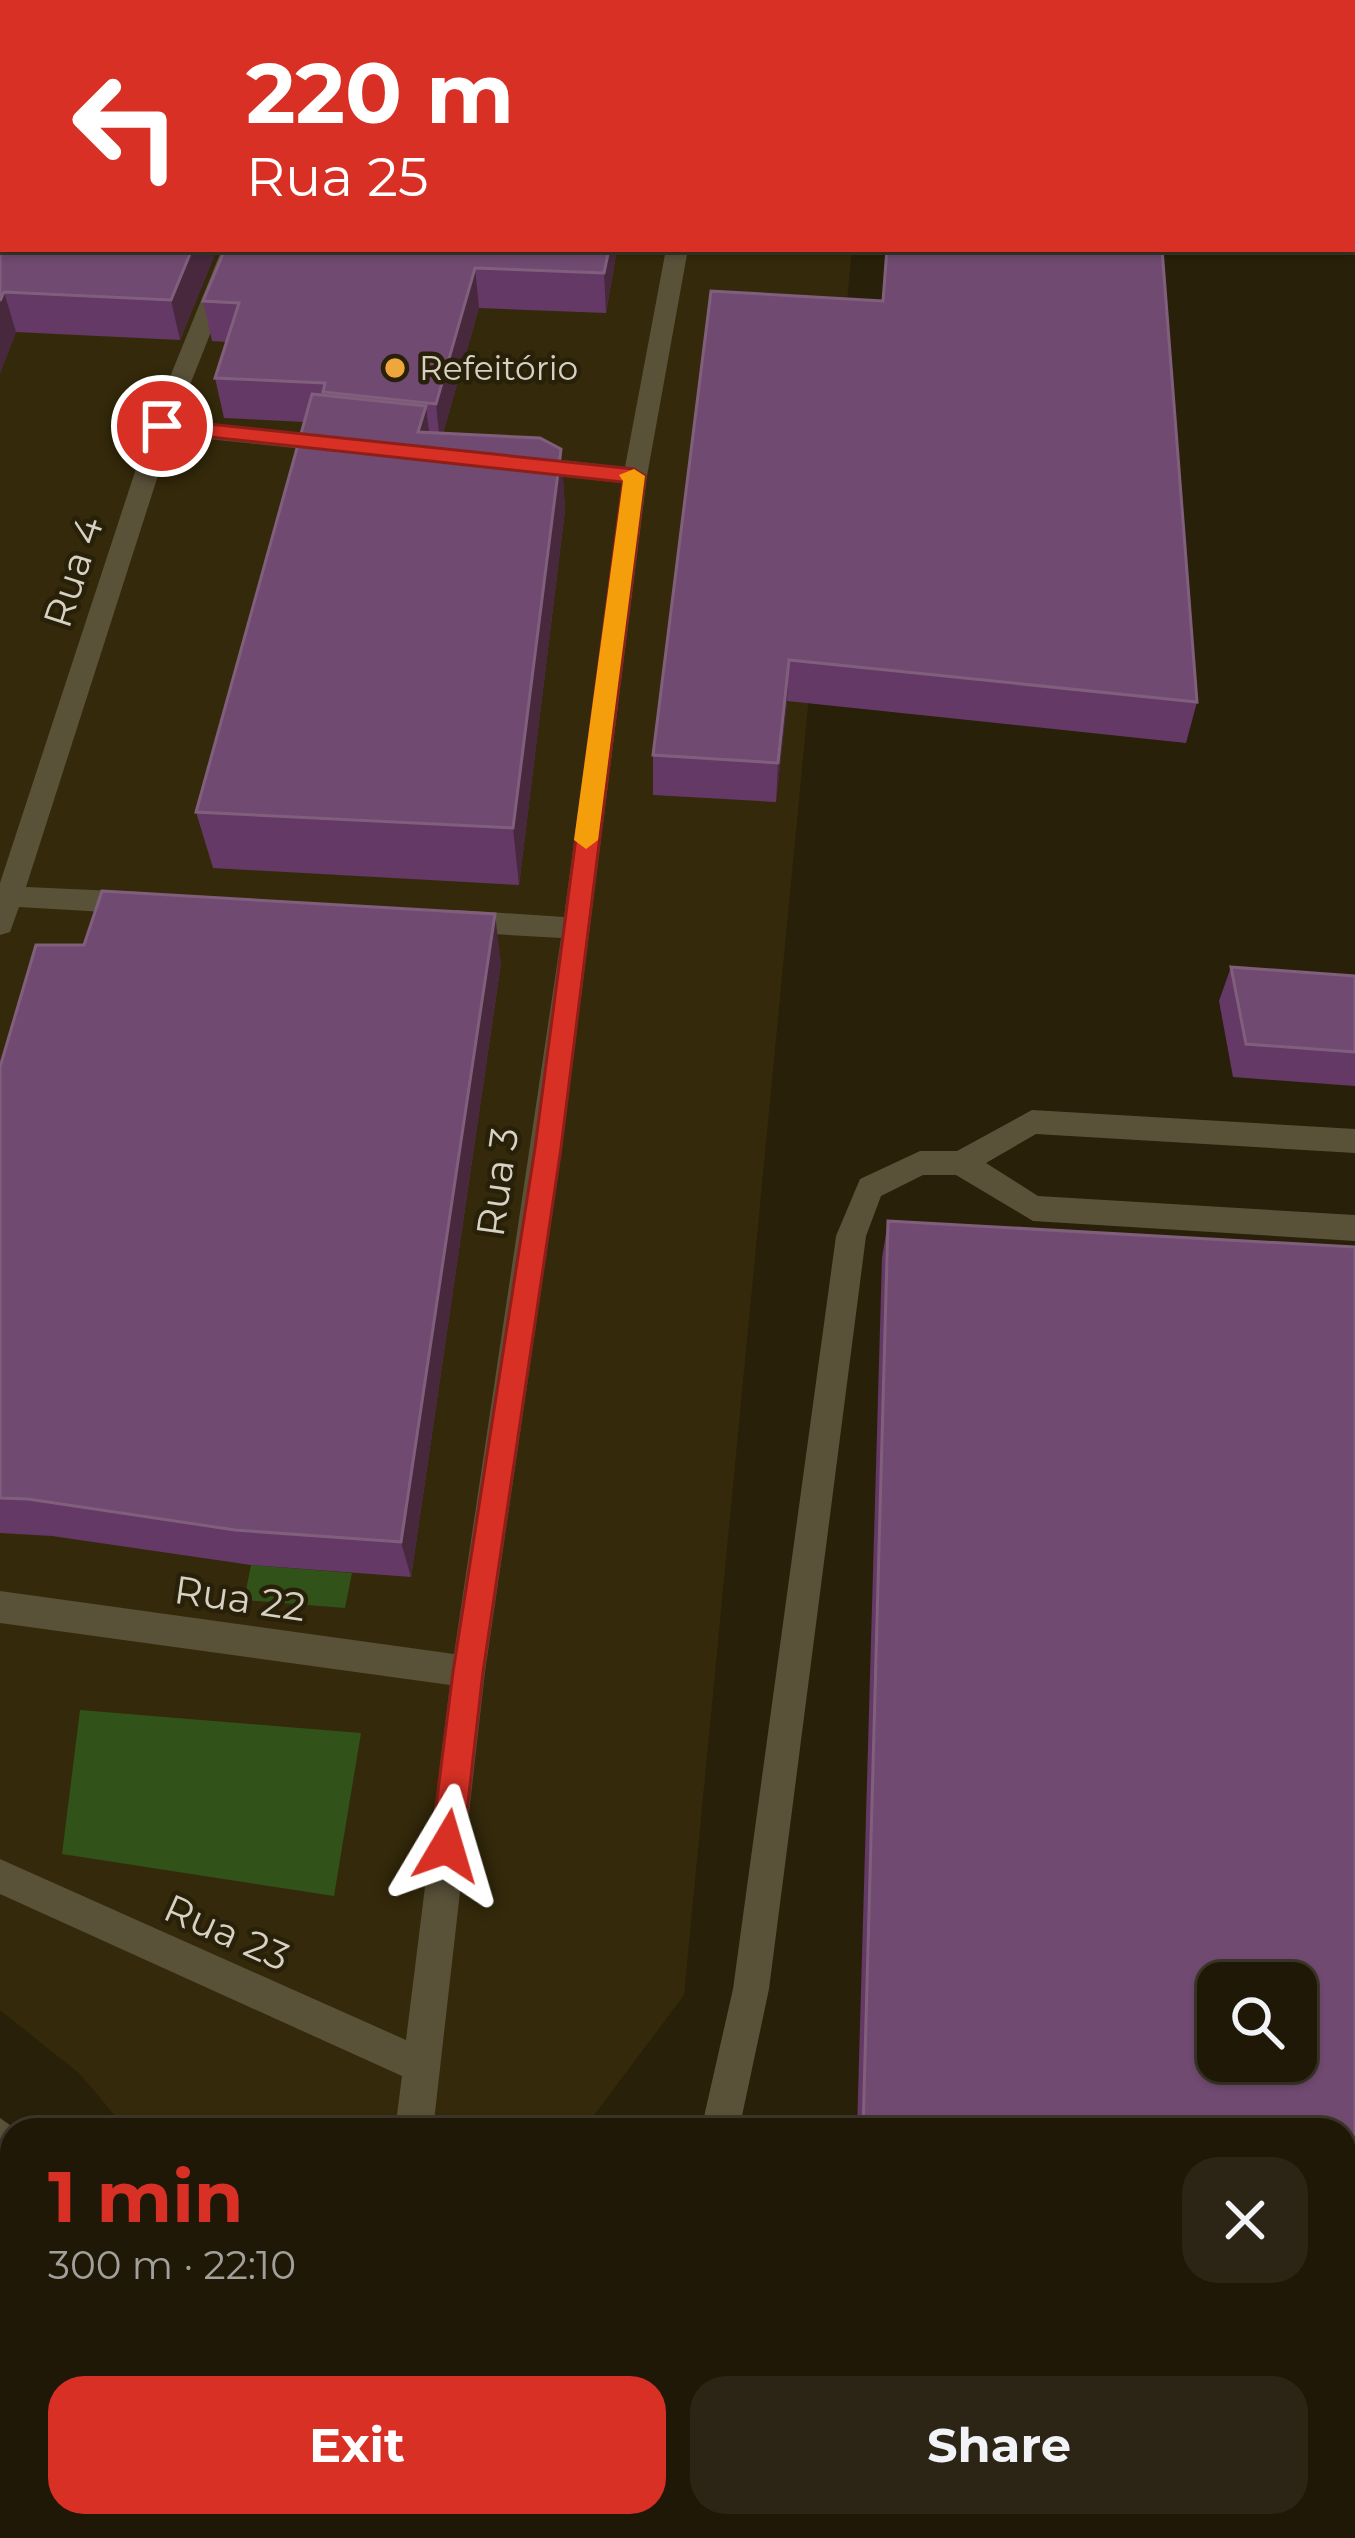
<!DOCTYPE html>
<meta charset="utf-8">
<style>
:root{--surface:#1f1807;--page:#2c2515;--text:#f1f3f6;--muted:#a1a09b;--line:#3c3728;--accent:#d93025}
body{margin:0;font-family:Montserrat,sans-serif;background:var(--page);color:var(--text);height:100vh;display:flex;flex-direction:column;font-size:45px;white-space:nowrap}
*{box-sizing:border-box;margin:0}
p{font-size:39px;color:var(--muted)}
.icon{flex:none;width:66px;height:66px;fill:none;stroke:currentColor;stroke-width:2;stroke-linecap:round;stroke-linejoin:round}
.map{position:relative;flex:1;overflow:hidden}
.drawer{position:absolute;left:0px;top:2118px;width:1356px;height:420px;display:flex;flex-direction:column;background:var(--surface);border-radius:36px 36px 0 0;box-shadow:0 3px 9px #0004,0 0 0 3px var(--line)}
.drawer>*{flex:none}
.guide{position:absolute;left:0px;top:0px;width:1356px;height:252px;box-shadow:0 3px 9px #0004,0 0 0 3px var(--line);background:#d93025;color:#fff;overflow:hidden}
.controls{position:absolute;left:1197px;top:1962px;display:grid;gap:24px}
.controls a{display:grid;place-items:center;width:120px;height:120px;border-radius:24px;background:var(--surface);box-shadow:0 3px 9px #0004,0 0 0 3px var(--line);font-size:60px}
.pin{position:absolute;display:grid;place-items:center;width:102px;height:102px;color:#fff;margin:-51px;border:6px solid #fff;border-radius:50%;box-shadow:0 3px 12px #0007}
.me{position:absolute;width:132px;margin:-66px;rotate:7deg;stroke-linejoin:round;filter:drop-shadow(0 0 9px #0008)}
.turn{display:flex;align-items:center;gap:42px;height:252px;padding:0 48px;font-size:54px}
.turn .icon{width:156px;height:156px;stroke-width:2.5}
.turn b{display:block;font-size:84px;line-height:102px}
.round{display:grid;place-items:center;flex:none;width:126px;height:126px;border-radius:36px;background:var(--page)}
.summary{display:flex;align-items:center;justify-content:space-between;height:204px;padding:0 48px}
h1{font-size:72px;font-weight:700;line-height:90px;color:var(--accent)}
.action{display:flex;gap:24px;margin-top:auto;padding:24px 48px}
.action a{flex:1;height:138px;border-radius:36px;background:var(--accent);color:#fff;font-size:48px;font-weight:700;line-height:138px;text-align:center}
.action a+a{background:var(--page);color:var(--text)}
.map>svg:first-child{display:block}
.built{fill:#34290a}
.green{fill:#315319}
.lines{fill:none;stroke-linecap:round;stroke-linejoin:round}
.service{fill:#5a5139;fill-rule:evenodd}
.minor{fill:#5a5139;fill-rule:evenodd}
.wall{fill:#643966;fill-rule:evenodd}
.shaded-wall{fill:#47283d}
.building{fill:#704a70;stroke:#805f7d;stroke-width:3;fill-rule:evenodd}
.route{fill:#d93025;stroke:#8d1f18;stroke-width:3}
.slow{fill:#f59e0b}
.poi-dot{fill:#efa73d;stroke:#292009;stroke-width:4.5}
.labels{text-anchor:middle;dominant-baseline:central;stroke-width:9;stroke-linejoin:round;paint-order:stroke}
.far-poi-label{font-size:33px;fill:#d6d1c3;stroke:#292009;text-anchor:start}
.street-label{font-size:39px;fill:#d6d1c3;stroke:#292009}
</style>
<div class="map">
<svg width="1355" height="2538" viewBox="0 0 1355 2538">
<rect width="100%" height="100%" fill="#292009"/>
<path class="built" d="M0 0H1355V239L1353 3H3V249H852L684 1995 583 2130H127L80 2074 0 2010Z"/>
<path class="green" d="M251 1565 352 1573 345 1608 244 1600Z
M80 1710 361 1733 334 1896 62 1854Z"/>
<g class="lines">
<path class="service" d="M306 0H326V3H306Z
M702 0H722L701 3Z
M222 249H244L176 420 341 437 353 445 341 453 171 435 26 887 139 892 152 903 139 914 19 907 10 932 0 935V883L150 426Z
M666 249H688L647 476 562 1147 485 1672 433 2130H395L402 2076 0 1894V1859L406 2040 450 1685 0 1623V1591L454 1654 561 938 457 932 443 921 457 910 564 917 622 483 526 472 514 464 526 456 625 467Z
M1032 1110 1355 1129V1153L1036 1134 986 1163 1038 1196 1355 1215V1241L1033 1221 956 1175H923L881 1196 866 1236 769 1989 739 2130H701L733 1989 836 1236 860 1179 920 1151H957Z
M0 2118 17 2130H12V2177L0 2172Z
M169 2526H210L215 2538H174Z
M611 2526H651L649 2538H609Z"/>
<path class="minor" d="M349 2526H429V2538H349Z"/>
</g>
<path class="wall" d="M0 0H287L286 3H3V249H217L180 340 16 332 0 373Z
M1355 0V224H1353V3Z
M225 249H617L606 313 479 308 443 433 561 449 565 510 519 885 213 868 196 812 305 422 224 418 215 378 227 342 212 341 203 301Z
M882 301 1197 702 1186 743 787 701 776 802 653 795V755Z
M501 963 411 1577 251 1565 52 1536 0 1533V1067Z
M1231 967 1355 976V1086L1233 1077 1219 1001Z
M888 1221 1355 1247V2538H845V2526H1344V2130H857L882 1258ZM1218 1983H1296V2061H1218Z"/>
<path class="shaded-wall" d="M268 0H287L286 3H267Z
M192 249H217L180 340 171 300Z
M609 249H617L606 313 604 273Z
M475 268 479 308 440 443 436 404Z
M4 292 16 332 0 373V301Z
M426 406 433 467 418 432Z
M561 449 565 510 519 885 513 828Z
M789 660 787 701 776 802 778 763Z
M495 914 501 963 411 1577 401 1542Z"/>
<path class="building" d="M0 0H268L267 3H3V249H192L171 300 4 292 0 301Z
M535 0H664V3H535Z
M756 0H1355V180H1353V3H755Z
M225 249H609L604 273 475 268 436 404 323 392 325 383 215 378 239 303 203 301Z
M887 249H1162L1197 702 789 660 778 763 653 755 711 291 883 301Z
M312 394 426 406 418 432 540 438 561 449 513 828 196 812Z
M102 891 495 914 401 1542 235 1530 28 1499 0 1498V1067L36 945H84Z
M1231 967 1355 976V1052L1246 1044Z
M888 1221 1355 1247V2538H852V2526H1344V2130H863ZM1218 1983H1296V2061H1218Z"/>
<path class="route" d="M162 419 634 469 645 476 561 1148 483 1672 463 1846 458 1857 447 1862 436 1857 431 1846 453 1672 535 1148 623 482 155 431V421Z"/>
<path class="slow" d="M634 469 645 476 598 840 586 849 574 840 623 481 619 475Z"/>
<circle class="poi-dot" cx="395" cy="368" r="12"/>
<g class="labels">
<g class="far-poi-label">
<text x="419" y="368">Refeitório</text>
</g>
<g class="street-label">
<text transform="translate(73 572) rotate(-72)">Rua 4</text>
<text transform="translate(497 1182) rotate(-82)">Rua 3</text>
<text transform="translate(240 1598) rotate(8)">Rua 22</text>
<text transform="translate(227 1932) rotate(24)">Rua 23</text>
</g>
</g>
</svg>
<div class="controls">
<a><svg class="icon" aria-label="search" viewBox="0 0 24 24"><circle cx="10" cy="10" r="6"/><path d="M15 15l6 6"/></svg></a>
</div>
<div class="pin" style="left:162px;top:426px;background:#d93025"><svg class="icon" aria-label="arrive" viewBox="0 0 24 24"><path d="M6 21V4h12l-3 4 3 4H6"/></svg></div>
<svg class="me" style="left:447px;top:1846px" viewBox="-20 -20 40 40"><path d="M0-17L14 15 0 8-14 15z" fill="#d93025" stroke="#fff" stroke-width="4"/></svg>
<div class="guide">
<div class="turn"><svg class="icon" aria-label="left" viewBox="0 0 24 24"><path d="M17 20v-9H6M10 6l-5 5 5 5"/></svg><div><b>220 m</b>Rua 25</div></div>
</div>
<section class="drawer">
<div class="summary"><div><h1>1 min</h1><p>300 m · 22:10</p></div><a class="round"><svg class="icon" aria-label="close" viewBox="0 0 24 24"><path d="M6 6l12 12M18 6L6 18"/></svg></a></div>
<div class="action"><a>Exit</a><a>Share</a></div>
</section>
</div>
